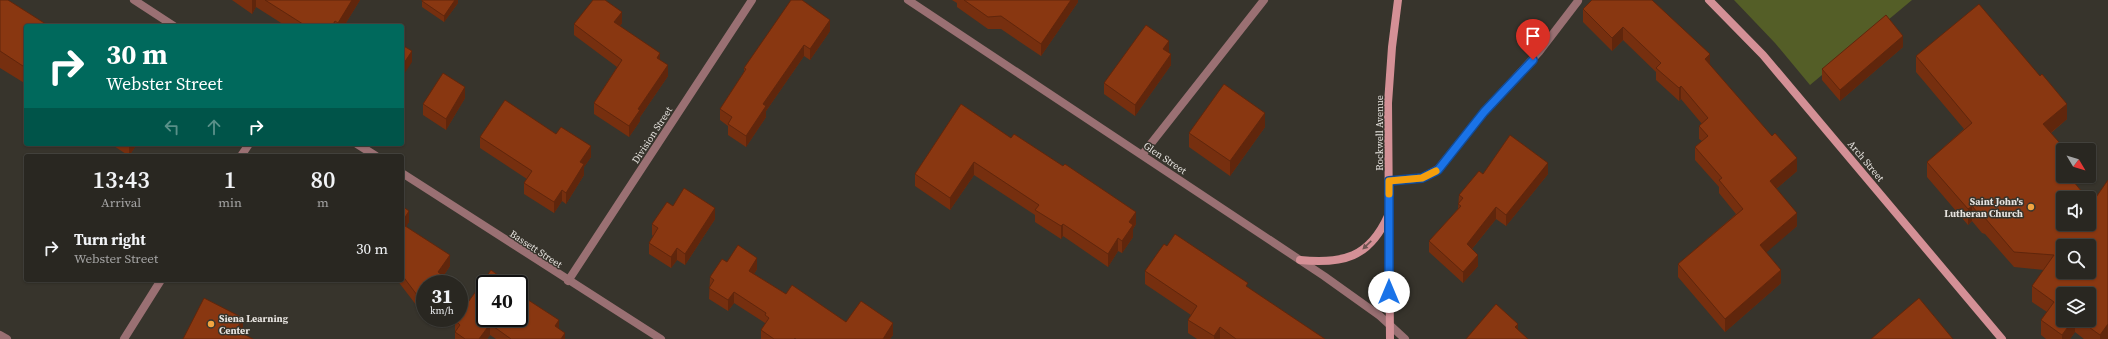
<!DOCTYPE html>
<style>
:root{--surface:#292721;--page:#312f2a;--text:#f1f3f6;--muted:#a5a5a5;--line:#45443f}
body{margin:0;font-family:"Source Serif 4",serif;background:var(--page);color:var(--text);height:100vh;display:flex;flex-direction:column;font-size:15px;white-space:nowrap}
*{box-sizing:border-box;margin:0}
p{font-size:13px;color:var(--muted)}
.icon{flex:none;width:22px;height:22px;fill:none;stroke:currentColor;stroke-width:2;stroke-linecap:round;stroke-linejoin:round}
.map{position:relative;flex:1;overflow:hidden}
.sheet{position:absolute;left:24px;top:154px;width:380px;height:128px;display:flex;flex-direction:column;background:var(--surface);border-radius:4px;box-shadow:0 1px 3px #0004,0 0 0 1px var(--line)}
.sheet>*{flex:none}
.hud{position:absolute;left:24px;top:24px;width:380px;height:122px;border-radius:4px;box-shadow:0 1px 3px #0004,0 0 0 1px var(--line);background:#00695c;color:#fff;overflow:hidden}
.needle{width:26px;rotate:128deg}
.controls{position:absolute;left:2056px;top:143px;display:grid;gap:8px}
.controls a{display:grid;place-items:center;width:40px;height:40px;border-radius:4px;background:var(--surface);box-shadow:0 1px 3px #0004,0 0 0 1px var(--line);font-size:20px}
.speed{position:absolute;left:416px;top:275px;display:flex;gap:8px;font-size:20px;font-weight:700;text-align:center}
.speed>*{display:grid;place-content:center;width:52px;height:52px;border-radius:50%;background:var(--surface);box-shadow:0 1px 3px #0004,0 0 0 1px var(--line);line-height:1}
.speed small{font-size:10px;font-weight:400}
.speed .limit{border:2px solid #111;border-radius:6px;background:#fff;color:#111}
.pin{position:absolute;display:grid;place-items:center;width:34px;height:34px;color:#fff;margin:-41px -17px;border-radius:50% 50% 50% 0;rotate:-45deg;box-shadow:0 0 4px #0007}
.pin .icon{rotate:45deg}
.me{position:absolute;width:44px;margin:-22px;rotate:0deg;stroke-linejoin:round;filter:drop-shadow(0 0 3px #0008)}
.turn{display:flex;align-items:center;gap:14px;height:84px;padding:0 16px;font-size:18px}
.turn .icon{width:52px;height:52px;stroke-width:2.5}
.turn b{display:block;font-size:28px;line-height:34px}
.lanes{display:flex;align-items:center;height:38px;padding:0 16px;background:#0003;justify-content:center;gap:20px;direction:ltr}
.lanes .off{opacity:.35}
.eta{display:flex;justify-content:space-evenly;align-items:center;height:68px;text-align:center}
.eta b{font-size:24px;font-weight:600;line-height:28px}
ul{padding:0;list-style:none}
li{display:flex;align-items:center;gap:12px;height:52px;padding:0 16px}
li div{flex:1}
li b{display:block;font-size:15px}
li em{font-style:normal}
.map>svg:first-child{display:block}
.green{fill:#545e27}
.lines{fill:none;stroke-linecap:round;stroke-linejoin:round}
.street{stroke:#9a7073;stroke-width:8}
.secondary{stroke:#d49096;stroke-width:8}
.wall{fill:#762f0f;fill-rule:evenodd}
.shaded-wall{fill:#60260c}
.building{fill:#893711;stroke:#60260c;fill-rule:evenodd}
.oneway{fill:#6e5451}
.route-casing{stroke:#114b97;stroke-width:10}
.route{stroke:#1a73e8;stroke-width:7}
.slow{stroke:#f59e0b;stroke-width:7}
.poi-dot{fill:#f2a541;stroke:#37342c;stroke-width:1.5}
.labels{text-anchor:middle;dominant-baseline:central;stroke-width:3;stroke-linejoin:round;paint-order:stroke}
.street-label{font-size:10px;fill:#e6e3df;stroke:#37342c}
.poi-label{font-size:10px;font-weight:bold;fill:#e6e3df;stroke:#37342c;text-anchor:end}
</style>
<div class="map">
<svg width="2108" height="339" viewBox="0 0 2108 339">
<rect width="100%" height="100%" fill="#37342c"/>
<path class="green" d="M1734 0H1912L1810 85 1775 43Z"/>
<g class="lines">
<path class="street" d="M134 0 174 26
M908 0 1324 276 1380 316 1405 339
M357 144 376 156
M1142 155 1264 0
M241 156 249 144
M402 173 661 339
M1389 181 1422 178 1438 169 1484 112 1539 52 1578 1
M568 281 752 0
M0 335 7 339
M124 339 161 280"/>
<path class="secondary" d="M1709 0 1763 55 2002 339
M1300 260C1343 264 1369 258 1388 216
M1390 339 1388 103 1392 47 1398 0"/>
</g>
<path class="wall" d="M0 0 26 26V84L0 68Z
M232 0H360L344 26H286L256 7 252 14Z
M458 0V3L444 22 422 7V1Z
M952 0H1078V2L1041 56 1001 29H988L957 7V3Z
M1583 9 1710 65 1797 171 1776 189 1797 226 1766 252 1781 283 1725 332 1678 277V264L1736 214 1719 193V187L1695 160V147L1702 141 1699 139V126L1702 124 1681 99 1679 101 1656 80V72L1623 40 1612 51 1583 22Z
M622 23 620 26 660 60 668 76 640 117V121L629 137 594 114V103L617 67 574 35V24Z
M830 31 810 60 804 56 766 111V117L746 147 728 135V126L720 120V109L744 72V68Z
M1903 47 1840 101 1822 80V69Z
M1169 52V53L1171 65 1135 116 1104 94V83Z
M1916 56 2067 119 2051 133 2063 176 2092 203 2108 180V339H2084L2075 332 2070 339H2046L2041 335V320L2047 312 2032 302V286L2044 270 2014 267 1985 234 1982 233 1972 221 1968 225 1927 177V162L1964 129 1916 72ZM2089 294V320H2063Z
M465 98 446 130 423 115V104Z
M961 104 1136 224 1133 229V237L1122 253 1118 251 1108 267 1063 236 1061 239 1035 222V215L974 175 950 210 915 186V174Z
M1265 127 1230 176 1189 147V133Z
M480 137 591 157 584 167V175L566 204 562 201 554 213 524 194V183L527 179 480 148Z
M111 144H137L129 156Z
M1483 174H1548L1506 226 1496 219 1472 249 1478 266 1463 283 1429 252V241L1458 209 1459 195Z
M402 206 409 222 406 226 450 266 442 278V284H425L420 310 397 280H402Z
M673 206 715 219 685 265 677 260 671 268 649 254V243L653 236 652 235V224Z
M1167 246 1248 288 1325 339H1197L1188 333V320L1191 315 1145 284V271Z
M727 262 757 269 754 274 786 294 846 322 893 335 890 339H761V330L765 324V323L734 303 728 311 709 299 710 277Z
M485 284 559 329 565 339H496L490 335 487 339H455V320Z"/>
<path class="shaded-wall" d="M252 0H256V7L252 14Z
M352 0H360L344 26H338V23Z
M455 0H458V3L444 22V16Z
M1071 0H1078V2L1041 56V44Z
M622 12V23L614 33V22Z
M830 20V31L810 60V49Z
M335 21V26H332Z
M1623 27V40L1612 51V38Z
M1903 36V47L1840 101V90Z
M1169 41V52L1163 60V49Z
M804 45V56L766 111V117L746 147V136L763 104Z
M412 51V62L402 77V66Z
M660 53V64L657 58Z
M1171 54V65L1135 116V105Z
M1710 54V67L1705 59Z
M668 65V76L640 117V121L629 137V126L638 109Z
M1681 86V99L1679 101V88Z
M465 87V98L446 130V119Z
M2067 104V119L2043 139V124Z
M1265 113V127L1230 176V161Z
M129 144H137L129 156Z
M591 146V157L584 167V175L566 204V193L580 162Z
M1797 158V171L1770 194V181Z
M974 162V175L950 210V198Z
M1548 163V174L1506 226V215Z
M562 190V201L554 213V202Z
M1972 206V221L1968 225V209Z
M1496 207V219L1467 255V244Z
M715 208V219L685 265V254Z
M409 211V222L402 233V222Z
M1136 212V224L1133 229V237L1122 253V241L1129 222Z
M1797 213V226L1760 258V245Z
M1063 224V236L1061 239V226Z
M1118 238V251L1108 267V254Z
M677 248V260L671 268V257Z
M450 255V266L442 278V284H435L438 272Z
M1478 255V266L1463 283V272Z
M757 258V269L749 282V271Z
M1781 270V283L1725 332V319Z
M425 292V303L420 310V299Z
M734 292V303L728 311V300Z
M243 318V334L236 330Z
M559 320V331L555 326Z
M2073 320H2075V332L2070 339H2062V335Z
M893 323V335L890 339H883Z
M490 324V335L487 339H479Z
M1518 324V335L1515 327Z
M2108 324V339H2100V335Z
M1220 327V339H1214V336Z
M565 333V339H561Z"/>
<path class="building" d="M0 0H8L49 26H26V68L0 51Z
M265 0H352L338 23 335 21 332 26H306Z
M422 0H455L444 16 422 1Z
M593 0H605L622 12 614 22 660 53 657 58 668 65 638 109 640 110 629 126 594 103 622 60 574 24Z
M791 0H802L830 20 810 49 804 45 763 104 766 106 746 136 728 124 732 117 720 109 746 69 744 68Z
M964 0H1071L1041 44 1001 16 988 17Z
M1592 0H1652L1710 54 1705 59 1772 136 1775 133 1797 158 1770 181 1797 213 1760 245 1781 270 1725 319 1678 264 1743 209 1719 180 1722 178 1695 147 1708 136 1699 126 1708 118 1681 86 1679 88 1656 68 1661 63 1623 27 1612 38 1583 9Z
M1979 4 2040 76 2042 74 2067 104 2043 124 2066 150H2063V164L2061 166 2063 169V176H2069L2087 198H2063V224H2089V200L2092 203 2108 180V324L2100 335 2079 320H2089V294H2063V320H2073L2062 335 2041 320 2054 302 2032 286 2054 255 2014 252 1985 218H1982L1972 206 1968 209 1927 162 1972 123 1916 56ZM2063 246H2089V272H2063Z
M1886 15 1903 36 1840 90 1822 69Z
M1146 25 1169 41 1163 49 1171 54 1135 105 1104 83Z
M402 45 412 51 402 66Z
M443 73 465 87 446 119 423 104Z
M1224 84 1265 113 1230 161 1189 133Z
M505 100 556 134 561 127 591 146 580 162 584 164 566 193 562 190 554 202 524 183 532 171 480 137Z
M961 104 1011 138 1014 134 1063 166 1065 164 1136 212 1129 222 1133 225 1122 241 1118 238 1108 254 1063 224 1061 226 1035 210 1039 205 974 162 950 198 915 174Z
M1510 135 1548 163 1506 215 1496 207 1467 244 1478 255 1463 272 1429 241 1461 206 1458 204 1463 198 1459 195 1479 171 1483 174Z
M684 188 715 208 685 254 677 248 671 257 649 243 658 228 652 224 667 202 673 206Z
M402 206 409 211 402 222Z
M402 224 450 255 438 272 442 275 435 284H425V292L420 299 402 275Z
M1175 234 1248 283 1246 286 1325 339H1236L1220 327 1214 336 1188 320 1197 306 1145 271 1164 244 1167 246Z
M738 245 757 258 749 271 786 294 792 285 846 322 861 301 893 323 883 339H796L795 338 794 339H774L761 330 769 318 765 315 766 313 734 292 728 300 709 288 714 280 710 277 722 259 727 262Z
M491 270 510 284H485V318H519V294L559 320 555 326 565 333 561 339H511L490 324 479 339H465L455 332 460 325 455 320 457 318H459V315Z
M204 298 243 318 236 330 253 339H183Z
M1919 298 1953 339H1871Z
M1496 304 1518 324 1515 327 1528 339H1466Z"/>
<defs><path id="oneway-solid" d="M-6-.8H1V-3.2L6.5 0L1 3.2V.8H-6Z"/></defs>
<use class="oneway" href="#oneway-solid" transform="translate(1367 245) rotate(136)"/>
<g class="lines">
<defs>
<path id="route" d="M1389 292V181L1422 178 1438 170 1484 112 1533 60"/>
</defs>
<use href="#route" class="route-casing"/>
<use href="#route" class="route"/>
<path class="slow" d="M1389 194V181L1422 178 1436 171"/>
</g>
<g class="poi-dot">
<circle cx="2031" cy="207" r="4"/>
<circle cx="211" cy="324" r="4"/>
</g>
<g class="labels">
<g class="street-label">
<text transform="translate(1379 133) rotate(-90)">Rockwell Avenue</text>
<text transform="translate(652 135) rotate(-57)">Division Street</text>
<text transform="translate(1165 158) rotate(34)">Glen Street</text>
<text transform="translate(1866 161) rotate(50)">Arch Street</text>
<text transform="translate(536 249) rotate(33)">Bassett Street</text>
</g>
<g class="poi-label">
<text x="2023" y="201">Saint John's<tspan x="2023" dy="12">Lutheran Church</tspan></text>
<text x="219" y="318" text-anchor="start">Siena Learning<tspan x="219" dy="12">Center</tspan></text>
</g>
</g>
</svg>
<div class="controls">
<a><svg class="needle" viewBox="-14 -14 28 28"><path d="M0-13l5 13h-10z" fill="#e53935"/><path d="M0 13l5-13h-10z" fill="#a5a5a5"/></svg></a>
<a><svg class="icon" aria-label="sound" viewBox="0 0 24 24"><path d="M4 9h4l5-4v14l-5-4H4zM17 9q2 3 0 6"/></svg></a>
<a><svg class="icon" aria-label="search" viewBox="0 0 24 24"><circle cx="10" cy="10" r="6"/><path d="M15 15l6 6"/></svg></a>
<a><svg class="icon" aria-label="layers" viewBox="0 0 24 24"><path d="M12 4l9 5-9 5-9-5zM3 14l9 5 9-5"/></svg></a>
</div>
<div class="speed"><div>31<small>km/h</small></div><div class="limit">40</div></div>
<div class="pin" style="left:1533px;top:60px;background:#d93025"><svg class="icon" aria-label="arrive" viewBox="0 0 24 24"><path d="M6 21V4h12l-3 4 3 4H6"/></svg></div>
<svg class="me" style="left:1389px;top:292px" viewBox="-20 -20 40 40"><circle r="19" fill="#fff"/><path d="M0-13L10 11 0 6-10 11z" fill="#1a73e8"/></svg>
<div class="hud">
<div class="turn"><svg class="icon" aria-label="right" viewBox="0 0 24 24"><path d="M7 20v-9h11M14 6l5 5-5 5"/></svg><div><b>30 m</b>Webster Street</div></div>
<div class="lanes"><svg class="icon off" aria-label="left" viewBox="0 0 24 24"><path d="M17 20v-9H6M10 6l-5 5 5 5"/></svg><svg class="icon off" aria-label="ahead" viewBox="0 0 24 24"><path d="M12 20V5M6 11l6-6 6 6"/></svg><svg class="icon" aria-label="right" viewBox="0 0 24 24"><path d="M7 20v-9h11M14 6l5 5-5 5"/></svg></div>
</div>
<section class="sheet">
<div class="eta">
<div><b>13:43</b><p>Arrival</p></div>
<div><b>1</b><p>min</p></div>
<div><b>80</b><p>m</p></div>
</div>
<ul>
<li><svg class="icon" aria-label="right" viewBox="0 0 24 24"><path d="M7 20v-9h11M14 6l5 5-5 5"/></svg><div><b>Turn right</b><p>Webster Street</p></div><em>30 m</em></li>
</ul>
</section>
</div>
